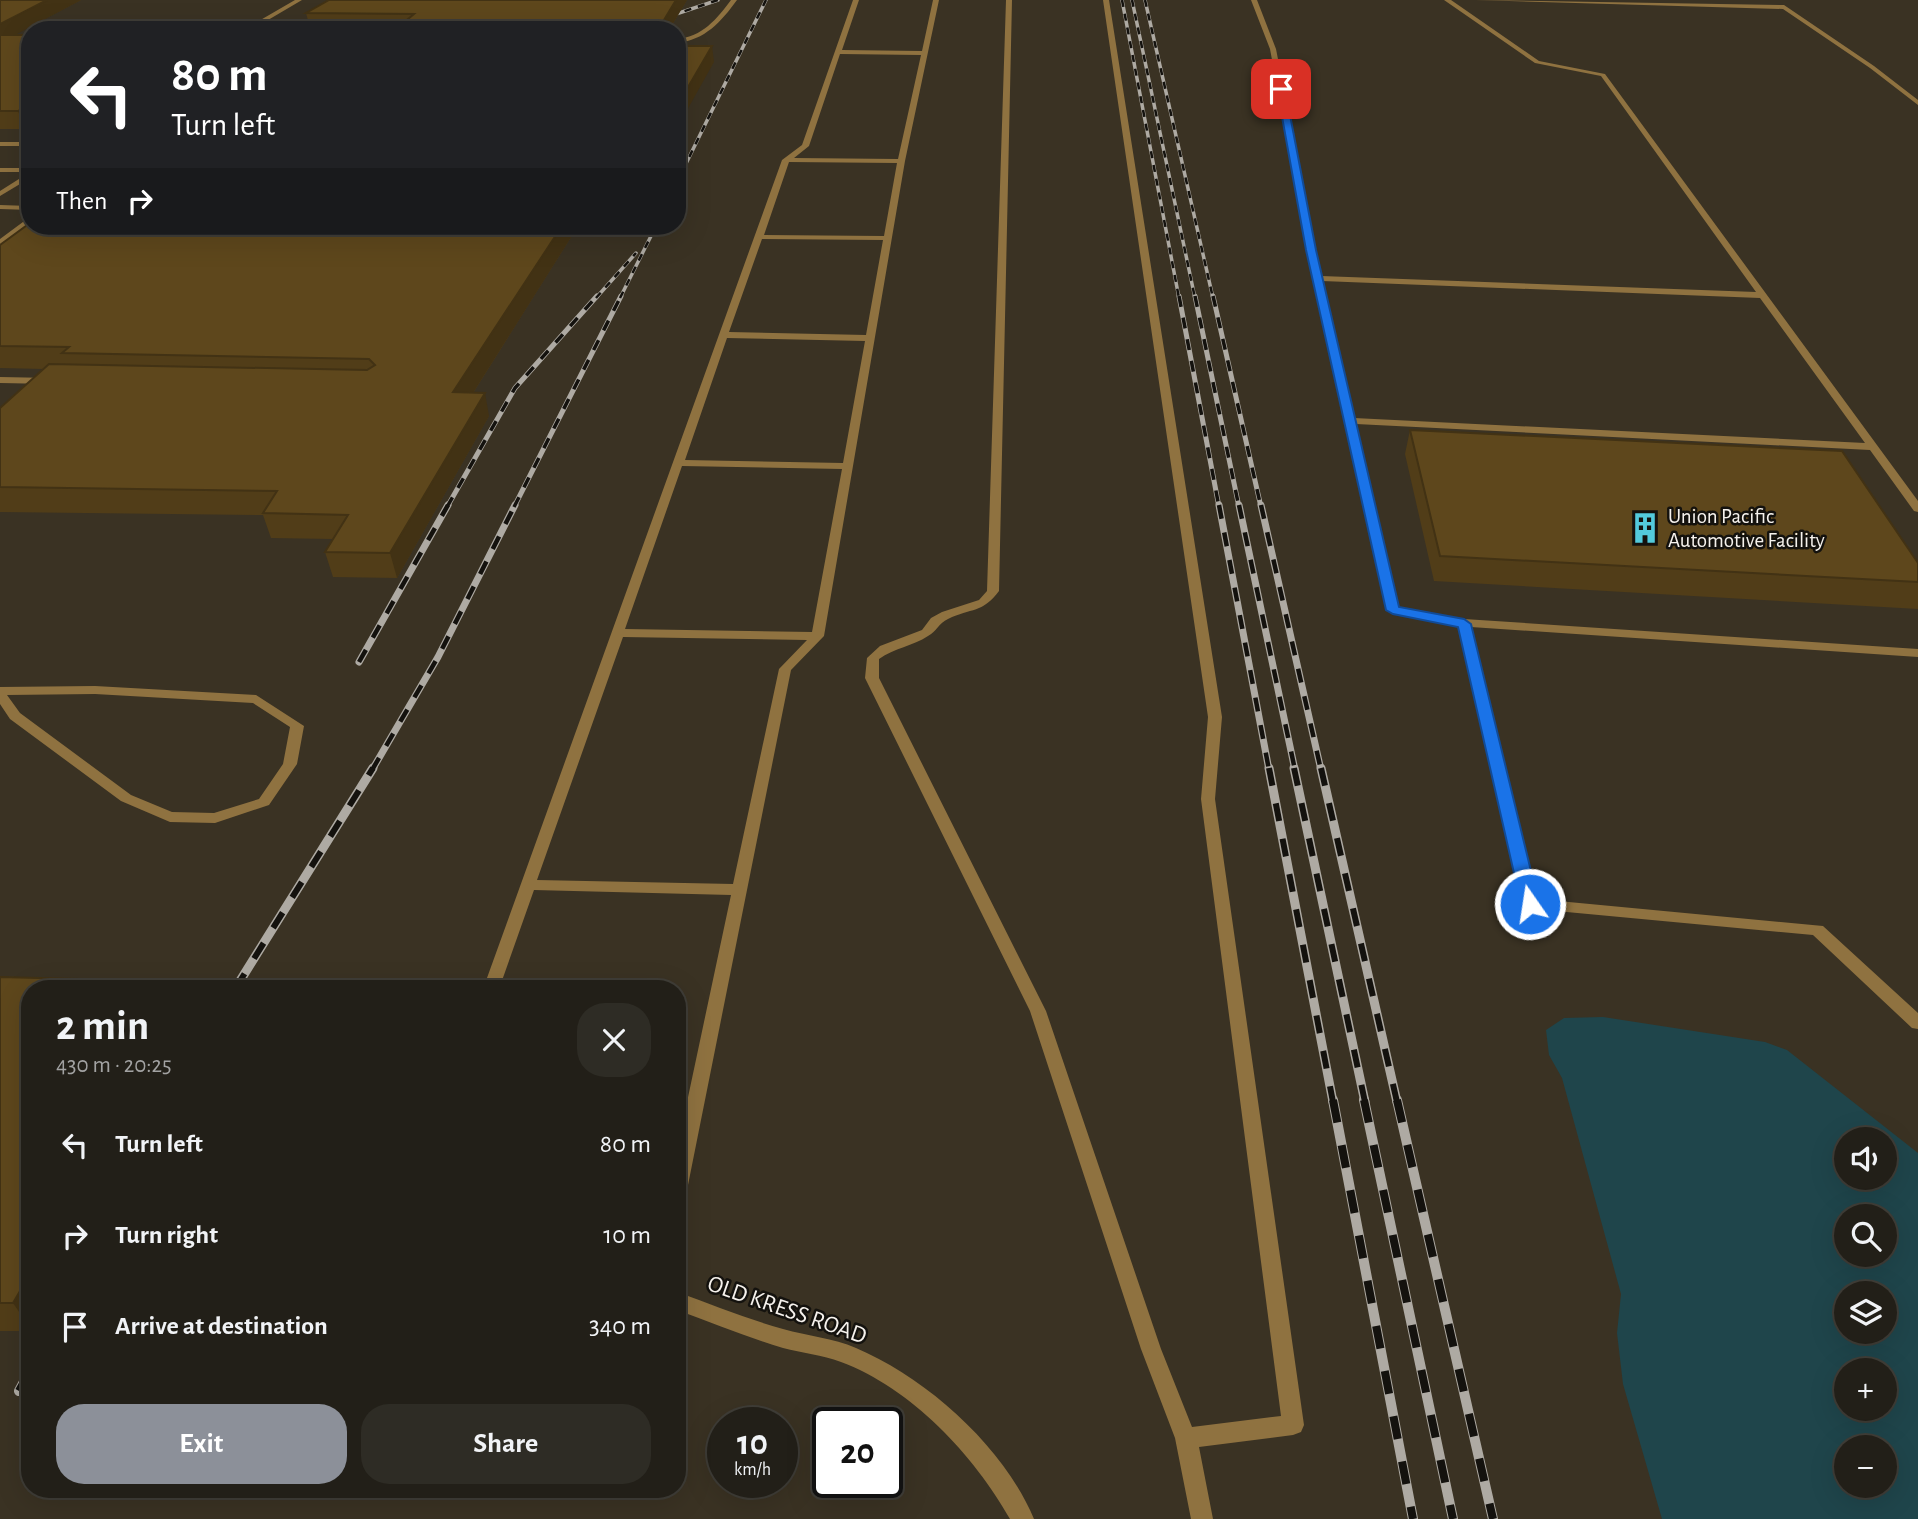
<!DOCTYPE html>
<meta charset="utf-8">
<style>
:root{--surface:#221f18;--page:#2e2c25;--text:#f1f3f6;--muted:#a2a2a2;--line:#3f3d37;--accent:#8c9099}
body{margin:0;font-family:"Alegreya Sans",sans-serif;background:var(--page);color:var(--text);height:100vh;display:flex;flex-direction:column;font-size:26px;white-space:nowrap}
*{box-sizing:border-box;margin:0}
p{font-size:23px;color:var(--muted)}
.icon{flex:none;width:38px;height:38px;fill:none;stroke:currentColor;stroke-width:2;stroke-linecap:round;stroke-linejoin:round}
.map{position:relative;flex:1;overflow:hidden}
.panel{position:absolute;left:21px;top:980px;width:665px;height:518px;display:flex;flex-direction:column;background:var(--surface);border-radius:28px;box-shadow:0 7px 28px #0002,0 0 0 2px var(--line)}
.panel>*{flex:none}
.top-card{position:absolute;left:21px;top:21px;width:665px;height:214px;border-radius:28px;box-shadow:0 7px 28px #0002,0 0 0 2px var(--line);background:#202124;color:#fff;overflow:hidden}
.fabs{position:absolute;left:1834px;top:1127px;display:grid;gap:14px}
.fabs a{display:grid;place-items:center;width:63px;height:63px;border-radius:50%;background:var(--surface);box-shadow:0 7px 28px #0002,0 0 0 2px var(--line);font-size:35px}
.speed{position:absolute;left:707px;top:1407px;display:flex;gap:14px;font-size:35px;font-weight:700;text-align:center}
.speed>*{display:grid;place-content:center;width:91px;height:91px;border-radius:50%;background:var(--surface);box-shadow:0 7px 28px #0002,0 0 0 2px var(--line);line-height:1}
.speed small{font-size:18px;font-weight:400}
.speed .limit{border:4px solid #111;border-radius:10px;background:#fff;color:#111}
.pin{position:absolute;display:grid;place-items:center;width:60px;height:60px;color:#fff;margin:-30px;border-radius:14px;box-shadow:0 4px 10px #0006}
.me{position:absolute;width:77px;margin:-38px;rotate:347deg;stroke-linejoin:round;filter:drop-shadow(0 0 5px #0008)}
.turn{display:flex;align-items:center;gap:24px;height:147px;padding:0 35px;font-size:32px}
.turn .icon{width:91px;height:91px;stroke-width:2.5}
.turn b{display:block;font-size:49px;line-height:60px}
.then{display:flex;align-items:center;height:66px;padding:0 35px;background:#0003;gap:14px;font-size:26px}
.round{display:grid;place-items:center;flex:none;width:74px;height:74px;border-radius:28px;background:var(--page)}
.overview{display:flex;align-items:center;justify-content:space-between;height:119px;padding:0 35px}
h1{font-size:42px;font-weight:700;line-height:52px}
.button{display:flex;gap:14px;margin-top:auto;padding:14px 35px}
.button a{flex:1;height:80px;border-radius:28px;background:var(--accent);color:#fff;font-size:28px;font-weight:700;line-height:80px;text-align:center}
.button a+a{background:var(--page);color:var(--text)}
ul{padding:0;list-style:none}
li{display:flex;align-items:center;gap:21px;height:91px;padding:0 35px}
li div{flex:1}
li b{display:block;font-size:26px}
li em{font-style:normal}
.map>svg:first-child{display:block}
.built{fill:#3a3223;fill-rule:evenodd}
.water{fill:#1f454b;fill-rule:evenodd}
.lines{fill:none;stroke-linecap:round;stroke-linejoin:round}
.service{fill:#8f7240;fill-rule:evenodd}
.minor{fill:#8f7240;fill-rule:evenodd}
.rail-far4-casing{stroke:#aeaaa3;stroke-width:3.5}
.rail-far3-casing{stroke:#aeaaa3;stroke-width:5}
.rail-far2-casing{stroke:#aeaaa3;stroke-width:7}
.rail-far1-casing{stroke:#aeaaa3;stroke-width:9}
.rail-casing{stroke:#aeaaa3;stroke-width:10}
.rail-far4{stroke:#14120e;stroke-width:2.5;stroke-dasharray:7;stroke-linecap:butt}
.rail-far3{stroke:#14120e;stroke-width:3.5;stroke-dasharray:11;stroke-linecap:butt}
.rail-far2{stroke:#14120e;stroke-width:4.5;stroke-dasharray:14;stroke-linecap:butt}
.rail-far1{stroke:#14120e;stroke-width:6;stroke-dasharray:18;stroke-linecap:butt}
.rail{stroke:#14120e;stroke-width:8;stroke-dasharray:23;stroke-linecap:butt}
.wall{fill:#513d18}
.shaded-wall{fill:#423214}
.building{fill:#5e471c;stroke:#423214;stroke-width:2}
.route{fill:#1a73e8;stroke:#114b97;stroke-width:2}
.labels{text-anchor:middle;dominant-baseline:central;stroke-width:5;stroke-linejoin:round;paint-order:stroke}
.poi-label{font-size:21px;fill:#f6f2ed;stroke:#14120e;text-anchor:start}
.near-street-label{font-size:24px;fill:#f6f2ed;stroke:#14120e}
</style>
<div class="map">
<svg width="1918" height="1519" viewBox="0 0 1918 1519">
<rect width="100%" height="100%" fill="#2e2920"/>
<path class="built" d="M0 0H1918V1519H0ZM30 30H677V226H30ZM30 989H677V1489H30ZM1846 1139H1885V1178H1846ZM1846 1216H1885V1255H1846ZM1846 1293H1885V1332H1846ZM1846 1370H1885V1409H1846ZM723 1423H782V1482H723ZM828 1423H887V1482H828ZM1846 1447H1885V1486H1846Z"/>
<path class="water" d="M1603 1017 1765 1042 1787 1050 1918 1153V1519H1662L1623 1384 1617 1333 1621 1294 1562 1078 1549 1055 1546 1030 1564 1018ZM1846 1139H1885V1178H1846ZM1885 1216V1255H1846V1216ZM1846 1293H1885V1332H1846ZM1846 1370H1885V1409H1846ZM1885 1447V1486H1846V1447Z"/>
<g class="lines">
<path class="service" d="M731 0H737C721 22 705 40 677 43V39C702 37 717 19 731 0Z
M853 0H859L842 50 922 51 933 0H939L905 161 824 636 791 670 686 1195 684 1201 677 1203V1149L731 895 534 890 499 989H483L782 160 802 145ZM840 54 921 55 898 159 794 158 809 146ZM789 162 897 163 884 236 764 235ZM762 239 883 240 866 335 729 332ZM727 338 865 341 843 463 685 460ZM682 466 842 469 812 632 625 629ZM623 637 807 640 779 669 733 884 537 880Z
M1006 0H1012L999 591C983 613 971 608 948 619 939 623 936 632 928 636 913 646 894 648 879 659V678L1046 1011 1161 1349 1192 1427 1281 1416 1201 799 1208 717 1103 0H1109L1222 717 1215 799 1304 1425 1301 1432 1293 1435 1199 1447 1213 1519H1191L1175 1438 1141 1349 1030 1011 865 678 867 658 880 646 922 630 931 618 942 612 979 600 987 591Z
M1251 0H1257L1276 49 1321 276 1756 292 1601 76 1535 63 1444 0H1451L1539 61 1605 74 1918 501V512L1914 511 1870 450 1356 424 1399 607 1464 619 1918 649V657L1471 627 1537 899 1823 926 1918 1013V1029L1912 1028 1813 935 1524 908 1458 626 1393 614 1387 610 1307 250 1270 49ZM1322 281 1760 298 1865 443 1354 418Z
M1475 0 1784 5 1874 66 1918 100V105L1870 68 1783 9Z
M0 142H30V146H0Z
M0 168H30V172H0Z
M0 205 30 206V210L0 209Z
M27 219H30V225L0 245V239Z
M0 377 51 378 56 381 51 384 0 383Z
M95 686 256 695 304 726 297 764 269 805 215 823 170 822 121 801 10 719 0 704V687ZM95 694 253 703 290 727 283 764 259 799 214 813 172 812 131 795 20 713 7 695Z"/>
<path class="minor" d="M295 0H302L251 30H243Z
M30 172V178L0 196V191Z
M677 1292C713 1305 747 1319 783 1329 808 1336 833 1338 856 1348 927 1378 1004 1447 1034 1519H1010C974 1455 911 1388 841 1362 822 1355 802 1353 783 1348 747 1337 712 1323 677 1310Z"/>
<defs>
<path id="rail-far4" d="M1122 0 1179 298
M1132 0 1195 298
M1145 0 1213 298
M658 20 718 0
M677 182 766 0
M596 298 636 253
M620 298 656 226"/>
<path id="rail-far3" d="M1179 296 1219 507
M1195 296 1239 507
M1213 296 1261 507
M447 507 515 388 597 296
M514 507 621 296"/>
<path id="rail-far2" d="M1219 505 1269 770
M1239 505 1295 770
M1261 505 1321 770
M359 662 448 505
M372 770 438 657 515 505"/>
<path id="rail-far1" d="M1269 768 1333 1102
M1294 768 1365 1102
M1321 768 1397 1102
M235 989 373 768"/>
<path id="rail" d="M1333 1100 1413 1519
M1364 1100 1453 1519
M1397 1100 1493 1519
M19 1391 30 1371"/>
</defs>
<use href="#rail-far4" class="rail-far4-casing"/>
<use href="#rail-far3" class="rail-far3-casing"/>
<use href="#rail-far2" class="rail-far2-casing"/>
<use href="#rail-far1" class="rail-far1-casing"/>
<use href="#rail" class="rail-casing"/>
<use href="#rail-far4" class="rail-far4"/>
<use href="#rail-far3" class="rail-far3"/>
<use href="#rail-far2" class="rail-far2"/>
<use href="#rail-far1" class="rail-far1"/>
<use href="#rail" class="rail"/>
</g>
<path class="wall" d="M0 0H81L14 35H30V126L25 129H0Z
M329 0H687L669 30H395L396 29 310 28 306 13Z
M30 226H578L473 393 489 416 397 578 333 577 325 552 333 539 271 538 263 515 0 512V408L44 369 0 368V245Z
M1410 430 1918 563V609L1434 581 1405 454Z
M0 977 195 982 199 989H30V1331H0Z"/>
<path class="shaded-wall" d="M47 0H81L0 43V24Z
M676 0H687L669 30H658Z
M712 46 714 62 677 128V106Z
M30 104V126L25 129 18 111Z
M562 226H578L459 415 453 392Z
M485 393 489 416 397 578 390 553Z
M195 982 199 989H191Z
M30 1274V1328L13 1303Z"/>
<path class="building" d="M0 0H47L0 24Z
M329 0H676L658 30H395L414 14 306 13Z
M0 35H30V104L18 111H0Z
M677 46H712L677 106Z
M30 223V226H562L453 392 485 393 390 553 325 552 348 515 263 513 277 491 0 487V408L49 364 367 370 375 365 369 359 62 353 69 347 0 346V245Z
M1410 430 1842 451 1918 563V582L1440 556Z
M0 977 195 982 191 989H30V1274L13 1303H0Z"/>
<path class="route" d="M1281 87 1285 89 1316 250 1399 607 1464 619 1471 624 1539 904 1536 908 1530 910 1521 904 1458 627 1393 614 1386 610 1306 250 1277 89Z"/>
<defs>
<symbol id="building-bare" viewBox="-9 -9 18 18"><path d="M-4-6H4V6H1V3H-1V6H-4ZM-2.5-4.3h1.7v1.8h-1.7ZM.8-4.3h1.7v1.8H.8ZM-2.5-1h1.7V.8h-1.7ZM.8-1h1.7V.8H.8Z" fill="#53cadc" stroke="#14120e" stroke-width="2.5" paint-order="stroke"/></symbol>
</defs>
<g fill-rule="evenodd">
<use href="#building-bare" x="1623" y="506" width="44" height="44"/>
</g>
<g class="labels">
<g class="poi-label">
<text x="1668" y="516">Union Pacific<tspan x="1668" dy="24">Automotive Facility</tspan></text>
</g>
<g class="near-street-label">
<text transform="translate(787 1310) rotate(19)">OLD KRESS ROAD</text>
</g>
</g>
</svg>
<div class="fabs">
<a><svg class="icon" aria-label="sound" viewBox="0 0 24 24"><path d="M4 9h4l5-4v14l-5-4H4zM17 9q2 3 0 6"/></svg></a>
<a><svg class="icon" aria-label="search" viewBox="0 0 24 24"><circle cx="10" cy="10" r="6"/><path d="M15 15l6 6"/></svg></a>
<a><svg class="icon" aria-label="layers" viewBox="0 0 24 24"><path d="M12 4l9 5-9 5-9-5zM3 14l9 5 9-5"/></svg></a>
<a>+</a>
<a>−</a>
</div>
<div class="speed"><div>10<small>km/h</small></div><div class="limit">20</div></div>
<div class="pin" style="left:1281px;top:89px;background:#d93025"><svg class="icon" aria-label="arrive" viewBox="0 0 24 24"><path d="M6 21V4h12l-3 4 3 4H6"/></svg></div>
<svg class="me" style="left:1530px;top:904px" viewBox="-20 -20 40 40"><circle r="17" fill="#1a73e8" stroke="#fff" stroke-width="3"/><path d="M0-11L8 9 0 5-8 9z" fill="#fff"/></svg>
<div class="top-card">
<div class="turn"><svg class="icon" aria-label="left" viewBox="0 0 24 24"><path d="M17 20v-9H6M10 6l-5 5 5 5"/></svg><div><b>80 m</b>Turn left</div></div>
<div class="then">Then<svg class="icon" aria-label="right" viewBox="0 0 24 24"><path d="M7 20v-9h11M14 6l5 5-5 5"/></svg></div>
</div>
<section class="panel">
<div class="overview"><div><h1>2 min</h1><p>430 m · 20:25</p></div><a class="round"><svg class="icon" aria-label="close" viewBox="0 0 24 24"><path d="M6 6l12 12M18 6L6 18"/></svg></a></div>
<ul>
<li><svg class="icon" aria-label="left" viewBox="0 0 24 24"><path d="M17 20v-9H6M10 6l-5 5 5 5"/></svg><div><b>Turn left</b></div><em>80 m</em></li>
<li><svg class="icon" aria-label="right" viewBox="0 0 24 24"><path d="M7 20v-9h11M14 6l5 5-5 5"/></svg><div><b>Turn right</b></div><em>10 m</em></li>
<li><svg class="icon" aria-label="arrive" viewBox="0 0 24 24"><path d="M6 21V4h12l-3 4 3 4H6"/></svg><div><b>Arrive at destination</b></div><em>340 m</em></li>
</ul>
<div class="button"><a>Exit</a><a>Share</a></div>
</section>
</div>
